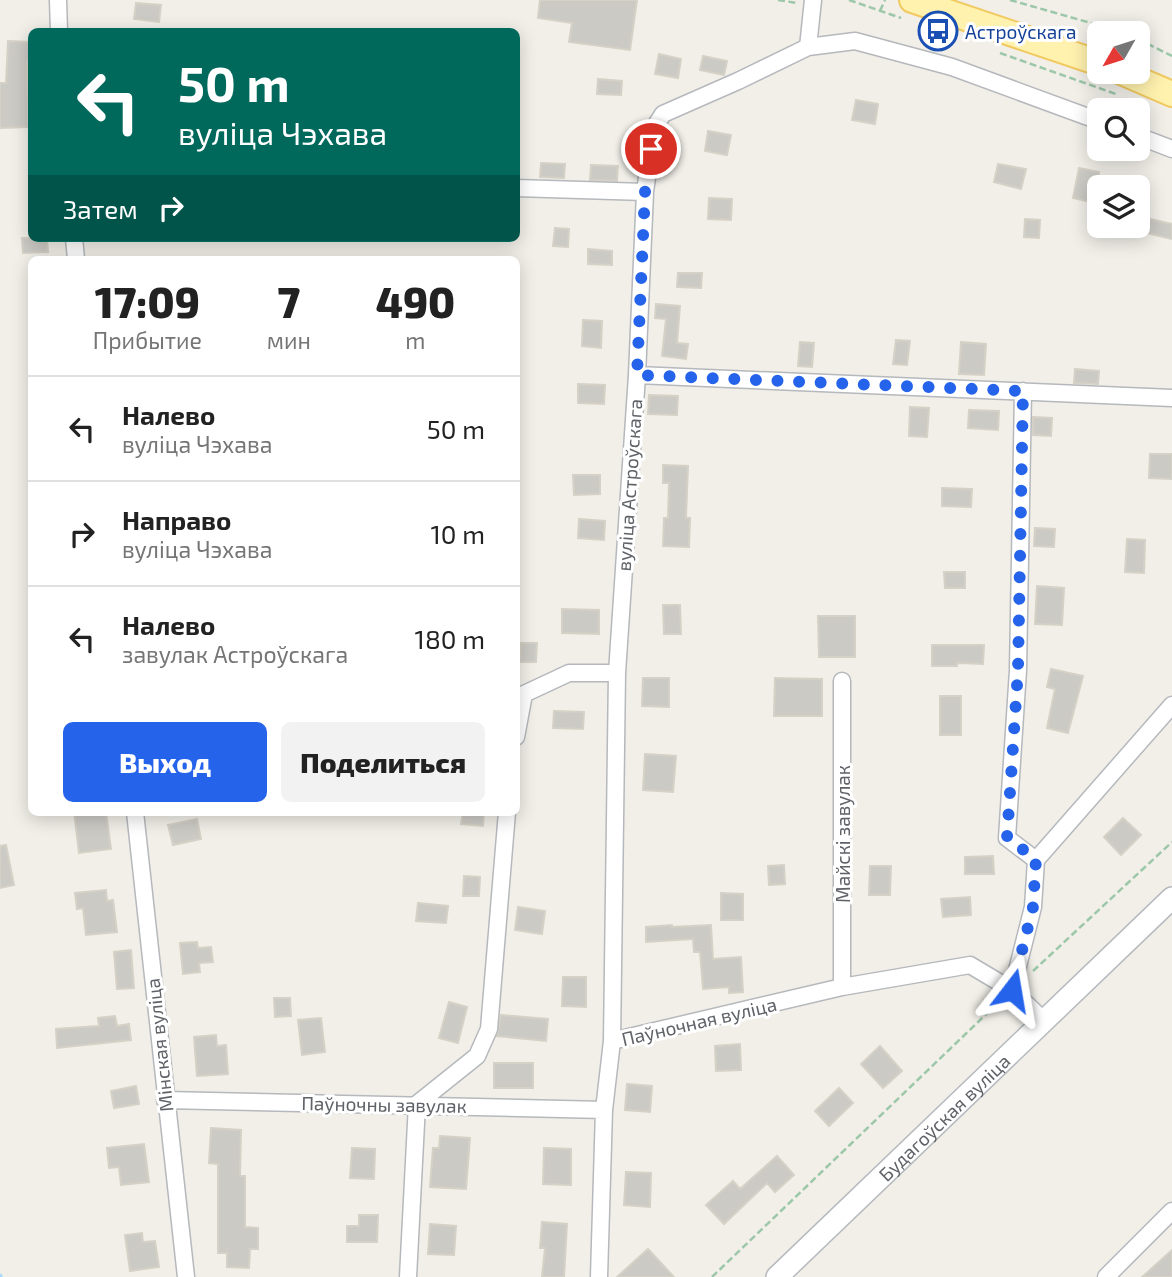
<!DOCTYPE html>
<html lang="ru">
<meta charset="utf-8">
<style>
:root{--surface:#fff;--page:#f2f2f2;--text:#222;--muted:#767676;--line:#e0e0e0;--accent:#2563eb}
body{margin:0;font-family:"Exo 2",sans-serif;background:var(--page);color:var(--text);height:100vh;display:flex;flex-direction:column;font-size:26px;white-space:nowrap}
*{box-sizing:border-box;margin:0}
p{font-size:23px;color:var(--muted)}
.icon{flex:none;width:38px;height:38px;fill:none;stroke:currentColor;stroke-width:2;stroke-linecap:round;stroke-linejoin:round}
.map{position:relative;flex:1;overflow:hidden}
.details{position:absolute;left:28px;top:256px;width:492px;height:560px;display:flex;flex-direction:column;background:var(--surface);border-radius:10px;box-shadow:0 4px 18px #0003}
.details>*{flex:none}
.hud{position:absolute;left:28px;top:28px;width:492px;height:214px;border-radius:10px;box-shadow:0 4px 18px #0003;background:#00695c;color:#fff;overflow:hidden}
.needle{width:46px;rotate:231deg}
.buttons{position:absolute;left:1087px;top:21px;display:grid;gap:14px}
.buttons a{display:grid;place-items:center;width:63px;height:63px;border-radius:10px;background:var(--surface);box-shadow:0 4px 18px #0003;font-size:35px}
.pin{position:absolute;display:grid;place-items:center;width:60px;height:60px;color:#fff;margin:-30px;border:4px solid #fff;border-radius:50%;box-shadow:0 2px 7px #0007}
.me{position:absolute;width:77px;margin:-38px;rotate:14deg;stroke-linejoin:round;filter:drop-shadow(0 0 5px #0008)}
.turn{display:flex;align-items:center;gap:24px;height:147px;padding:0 35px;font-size:32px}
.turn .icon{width:91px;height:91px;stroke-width:2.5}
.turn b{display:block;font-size:49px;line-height:60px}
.then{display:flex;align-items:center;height:66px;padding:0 35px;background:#0003;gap:14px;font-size:26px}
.eta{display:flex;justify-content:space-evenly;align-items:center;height:119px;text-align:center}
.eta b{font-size:42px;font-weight:800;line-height:49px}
.primary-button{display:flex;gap:14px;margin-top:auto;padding:14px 35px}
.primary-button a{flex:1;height:80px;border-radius:10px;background:var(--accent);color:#fff;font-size:28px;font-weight:800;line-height:80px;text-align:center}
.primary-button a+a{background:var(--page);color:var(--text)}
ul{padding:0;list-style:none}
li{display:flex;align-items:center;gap:21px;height:105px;padding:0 35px;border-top:2px solid var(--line)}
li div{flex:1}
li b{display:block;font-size:26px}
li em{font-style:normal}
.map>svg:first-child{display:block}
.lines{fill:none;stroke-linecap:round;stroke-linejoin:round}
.stream{stroke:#aadaff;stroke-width:5}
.building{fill:#cccac5;stroke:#d6d1c6;stroke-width:2}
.street-casing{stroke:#b5b8bc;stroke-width:19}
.secondary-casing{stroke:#b6babf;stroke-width:24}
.primary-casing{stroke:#f2c960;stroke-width:28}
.path{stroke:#9cc7a9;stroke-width:2.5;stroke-dasharray:7 3.5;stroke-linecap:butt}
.street{stroke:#fff;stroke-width:16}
.secondary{stroke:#fff;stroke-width:21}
.primary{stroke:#fff2af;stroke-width:24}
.route{stroke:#2563eb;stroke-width:12;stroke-dasharray:0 21.6}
.labels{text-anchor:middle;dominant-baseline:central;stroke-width:6;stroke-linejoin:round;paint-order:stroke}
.transit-label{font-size:19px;fill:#164399;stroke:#fff;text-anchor:start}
.street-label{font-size:19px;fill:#5f6368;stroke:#fff}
</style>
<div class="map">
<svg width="1172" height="1277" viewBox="0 0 1172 1277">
<rect width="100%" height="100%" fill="#f1efe8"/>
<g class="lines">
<path class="stream" d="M0 1276V1277"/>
</g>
<path class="building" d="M540 0H637L630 50 569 42 572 23 538 18Z
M136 3 161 5 159 22 134 19Z
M8 41 32 42V62L27 61 28 127 0 128V83H6Z
M659 54 681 59 678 78 655 74Z
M703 56 727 61 724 75 700 70Z
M598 79 622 81 621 95 597 94Z
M856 100 878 104 875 124 852 120Z
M708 131 731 135 727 155 705 151Z
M541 163 565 164 564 178 540 177Z
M998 164 1026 169 1021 189 994 182Z
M591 165 618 166 617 181 590 180Z
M1079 168 1099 172 1095 203 1073 198Z
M709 198 732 199 731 220 708 219Z
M1138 216 1172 224V239L1138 231Z
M1025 219 1040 220 1039 238 1024 237Z
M555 228 569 229 568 247 553 246Z
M22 238H47L48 252 23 253Z
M588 249 612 251V265L588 264Z
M678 273H702L701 288 677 287Z
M656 304 680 306 677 343 688 344 686 359 662 356 666 319 655 318Z
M583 320 602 321 601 348 582 346Z
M896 340 910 341 907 365 893 364Z
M800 342 814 343 812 367 798 366Z
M961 342 986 344 984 375 959 374Z
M1075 369 1099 371 1098 384 1074 383Z
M578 384 605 385 604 404 578 403Z
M649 395 678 396 677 415 648 414Z
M910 407 929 408 927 437 909 436Z
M969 410 999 411 998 430 968 428Z
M1033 417 1052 418 1051 436 1033 435Z
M1150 454H1172V479L1149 478Z
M663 465 688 466 686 518H690L689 547 663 546 664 518H668L669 483H663Z
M573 475H600V494L574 495Z
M942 488 972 489 971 507 942 506Z
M579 519 605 521 604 540 578 538Z
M1035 528 1055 529 1054 547 1034 546Z
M1127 539 1145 540 1144 573 1125 572Z
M944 572H965V588H945Z
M1037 586 1064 588 1062 625 1035 624Z
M663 605H680L681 634H664Z
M562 609 599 610V634L562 633Z
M818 616H855V657H819Z
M521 643H537L536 662H520Z
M932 645H984L983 664 957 663V666H932Z
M1051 669 1083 676 1068 733 1047 728 1055 689 1047 687Z
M643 678H669V707L642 706Z
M775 678 822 679V716H774Z
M940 696H961V735H940Z
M554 711 584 712 583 729 553 728Z
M645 754 676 756 673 792 643 790Z
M74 812H106L111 849 79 853Z
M463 812H484L483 826 461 824Z
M1123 818 1141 835 1121 855 1104 837Z
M197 819 201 839 173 845 168 825Z
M6 845 14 885 0 888V846Z
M993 856 994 874H965V857Z
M784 865 785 884 769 885 768 866Z
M870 866H891L890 895H869Z
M464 876 480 877 479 896H463Z
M106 890 107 901 113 900 117 932 86 935 83 908 77 909 75 893Z
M721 893 743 894V920H721Z
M970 897 971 915 943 917 941 899Z
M418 903 448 906 446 923 416 921Z
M518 907 545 911 542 934 515 930Z
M672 925V927L711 925 713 959 741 957 743 992 729 993V987L703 989 700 952H694L693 939 646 942V927Z
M197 942 198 948 211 947 213 962 199 963 200 972 183 974 180 943Z
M131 950 134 988 117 989 114 952Z
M563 977H586V1007L562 1006Z
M274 998H290L291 1016 275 1017Z
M449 1002 467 1007 458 1043 439 1038Z
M501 1015 548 1019 546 1041 497 1036Z
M115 1016 117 1026 129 1024 131 1040 57 1048 56 1029 99 1026 98 1018Z
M321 1018 325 1052 302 1055 298 1020Z
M216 1035 217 1046 226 1045 228 1074 197 1076 194 1037Z
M740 1044 741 1070 716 1071 715 1046Z
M880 1046 902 1071 883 1088 861 1064Z
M494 1063H533V1088H494Z
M627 1084 652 1086 650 1112 625 1110Z
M136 1086 139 1104 114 1108 111 1091Z
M839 1088 853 1103 829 1126 815 1111Z
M211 1128 241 1130 240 1176H245V1227L258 1228V1249H250L249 1268 227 1267V1253H218V1164L209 1163Z
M440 1136 470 1138 466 1189 430 1187 433 1148H439Z
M144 1144 149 1182 121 1185 119 1167 109 1168 107 1148Z
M352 1148 375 1149 374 1179 350 1178Z
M544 1148 571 1149V1185L543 1184Z
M777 1156 794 1175 775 1192 767 1183 724 1224 706 1205 733 1181 740 1189Z
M626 1172 651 1173 650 1207 624 1205Z
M359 1215H378L377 1242H347V1226H359Z
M542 1222 567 1224 564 1277H542L545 1248H540Z
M430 1224 456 1226 454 1255 428 1254Z
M142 1233 143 1242 155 1241 159 1267 130 1271 125 1235Z
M648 1249 674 1277H617Z
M1172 1250V1277H1142Z"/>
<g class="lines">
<defs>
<path id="street" d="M58 0 59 32
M808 47 855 41 952 67 1099 121
M1138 136 1172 149
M516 188 645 192
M74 238 76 259
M637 375 1172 398
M1023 391 1018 670 1007 838 1036 860 1033 907 1012 990 1044 1021
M842 681V987
M516 737 524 694 569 673H617L637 375 645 192 654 128 663 114 738 81 808 47 813 0
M135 812 186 1277
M1036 860 1172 705
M612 1041 617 673
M165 1100 604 1110
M408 1277 417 1104 477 1056 489 1029 507 812
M599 1277 604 1110 612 1041 842 987 970 965 1012 990
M1106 1277 1172 1211"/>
<g id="secondary">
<path id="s1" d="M777 1277 1172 898"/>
</g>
<path id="primary" d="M912 0 1099 63
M1121 72 1172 94"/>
</defs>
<use href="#street" class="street-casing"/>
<use href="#secondary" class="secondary-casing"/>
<use href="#primary" class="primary-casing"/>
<path class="path" d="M778 0 797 3
M849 0 901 18
M1010 0 1126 33
M880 11 885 0
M1138 39 1172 56
M1000 53 1116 94
M1033 971 1172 842
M712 1277 1000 1001"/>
<use href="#street" class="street"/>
<use href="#secondary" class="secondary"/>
<use href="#primary" class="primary"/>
</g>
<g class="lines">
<path class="route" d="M651 149 645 192 637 375 1023 391 1018 670 1007 838 1036 859 1033 907 1012 990"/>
</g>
<defs>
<symbol id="bus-ring" viewBox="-11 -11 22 22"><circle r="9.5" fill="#fff" stroke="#1a4fb4" stroke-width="1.5"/><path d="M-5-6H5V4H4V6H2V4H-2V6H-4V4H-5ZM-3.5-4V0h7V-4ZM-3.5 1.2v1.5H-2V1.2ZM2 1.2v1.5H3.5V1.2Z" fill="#1a4fb4"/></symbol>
</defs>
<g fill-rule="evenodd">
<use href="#bus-ring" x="916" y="9" width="44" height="44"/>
</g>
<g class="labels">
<g class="transit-label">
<text x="965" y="31">Астроўскага</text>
</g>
<g class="street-label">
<text transform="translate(629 485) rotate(-86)">вуліца Астроўскага</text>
<text transform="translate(842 834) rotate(-90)">Майскі завулак</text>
<text transform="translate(699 1021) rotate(-13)">Паўночная вуліца</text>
<text transform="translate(159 1045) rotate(-96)">Мінская вуліца</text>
<text transform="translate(384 1104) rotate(1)">Паўночны завулак</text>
<text stroke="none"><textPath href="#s1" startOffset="231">Будагоўская вуліца</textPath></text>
</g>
</g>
</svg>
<div class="buttons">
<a><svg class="needle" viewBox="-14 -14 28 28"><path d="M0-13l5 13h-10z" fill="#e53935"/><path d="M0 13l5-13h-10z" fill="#767676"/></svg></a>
<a><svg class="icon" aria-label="search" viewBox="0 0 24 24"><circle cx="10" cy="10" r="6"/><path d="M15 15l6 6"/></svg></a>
<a><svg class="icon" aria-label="layers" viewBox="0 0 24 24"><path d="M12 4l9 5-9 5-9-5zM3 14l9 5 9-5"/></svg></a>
</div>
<div class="pin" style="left:651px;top:149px;background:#d93025"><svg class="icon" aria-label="arrive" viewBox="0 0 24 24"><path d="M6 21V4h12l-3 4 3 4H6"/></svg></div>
<svg class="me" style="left:1012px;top:990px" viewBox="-20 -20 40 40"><path d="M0-17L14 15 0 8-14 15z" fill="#2563eb" stroke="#fff" stroke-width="4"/></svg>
<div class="hud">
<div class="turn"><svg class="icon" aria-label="left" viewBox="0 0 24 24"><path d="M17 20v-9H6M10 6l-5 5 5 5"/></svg><div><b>50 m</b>вуліца Чэхава</div></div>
<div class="then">Затем<svg class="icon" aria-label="right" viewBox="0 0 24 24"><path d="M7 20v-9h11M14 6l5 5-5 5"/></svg></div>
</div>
<section class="details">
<div class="eta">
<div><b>17:09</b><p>Прибытие</p></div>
<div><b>7</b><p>мин</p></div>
<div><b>490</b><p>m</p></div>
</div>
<ul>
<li><svg class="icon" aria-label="left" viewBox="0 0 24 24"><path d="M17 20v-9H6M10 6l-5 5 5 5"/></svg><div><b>Налево</b><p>вуліца Чэхава</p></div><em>50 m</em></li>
<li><svg class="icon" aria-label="right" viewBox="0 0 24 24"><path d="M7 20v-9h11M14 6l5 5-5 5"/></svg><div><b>Направо</b><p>вуліца Чэхава</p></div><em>10 m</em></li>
<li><svg class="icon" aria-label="left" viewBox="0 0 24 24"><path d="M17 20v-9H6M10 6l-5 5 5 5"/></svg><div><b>Налево</b><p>завулак Астроўскага</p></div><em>180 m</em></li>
</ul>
<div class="primary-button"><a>Выход</a><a>Поделиться</a></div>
</section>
</div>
